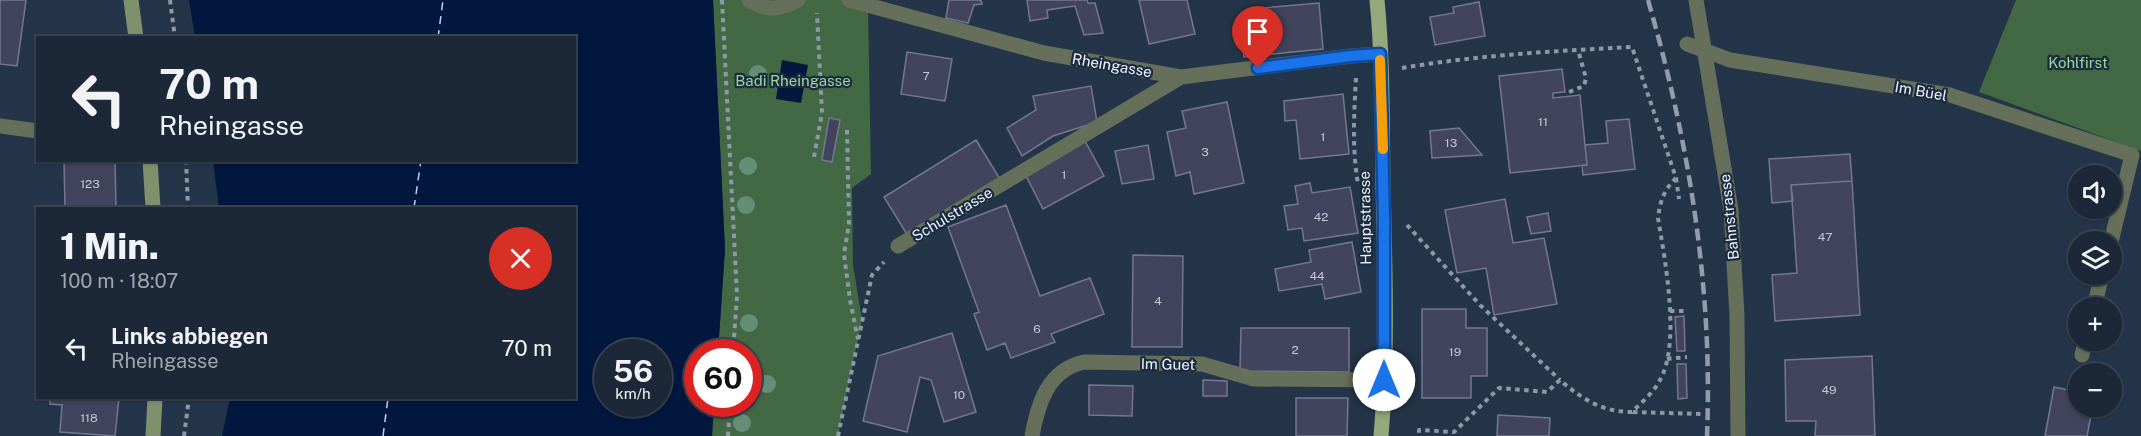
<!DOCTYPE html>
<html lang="de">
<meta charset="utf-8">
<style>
:root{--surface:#1c2837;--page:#293442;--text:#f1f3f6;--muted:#a0a6ad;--line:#3a4452}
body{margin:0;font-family:"Public Sans",sans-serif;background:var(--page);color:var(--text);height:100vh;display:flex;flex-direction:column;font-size:22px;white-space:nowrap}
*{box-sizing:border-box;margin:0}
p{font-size:20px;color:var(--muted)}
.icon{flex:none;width:33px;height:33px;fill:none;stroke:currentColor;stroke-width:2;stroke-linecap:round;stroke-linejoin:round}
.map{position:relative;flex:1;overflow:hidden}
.details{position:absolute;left:36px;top:207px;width:540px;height:192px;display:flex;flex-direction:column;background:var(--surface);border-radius:0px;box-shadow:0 2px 4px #0004,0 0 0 2px var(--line)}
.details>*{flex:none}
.hud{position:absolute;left:36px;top:36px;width:540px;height:126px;border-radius:0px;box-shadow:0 2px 4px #0004,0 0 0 2px var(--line);background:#1c2837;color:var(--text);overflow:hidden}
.tools{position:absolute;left:2068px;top:165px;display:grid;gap:12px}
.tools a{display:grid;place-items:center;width:54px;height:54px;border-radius:50%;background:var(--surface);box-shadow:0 2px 4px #0004,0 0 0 2px var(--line);font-size:30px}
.speed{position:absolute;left:594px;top:339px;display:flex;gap:12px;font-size:30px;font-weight:700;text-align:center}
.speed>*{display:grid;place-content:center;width:78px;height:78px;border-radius:50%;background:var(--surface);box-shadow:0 2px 4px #0004,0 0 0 2px var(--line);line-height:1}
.speed small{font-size:15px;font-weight:400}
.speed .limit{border:9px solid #d22;background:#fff;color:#111}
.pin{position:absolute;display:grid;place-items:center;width:51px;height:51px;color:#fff;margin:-62px -26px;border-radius:50% 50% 50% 0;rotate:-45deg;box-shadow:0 0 6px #0007}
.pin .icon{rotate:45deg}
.me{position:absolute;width:66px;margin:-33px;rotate:0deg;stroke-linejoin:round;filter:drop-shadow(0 0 4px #0008)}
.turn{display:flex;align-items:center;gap:21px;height:126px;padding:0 24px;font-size:27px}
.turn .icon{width:78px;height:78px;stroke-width:2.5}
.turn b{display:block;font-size:42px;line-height:51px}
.round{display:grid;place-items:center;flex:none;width:63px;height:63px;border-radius:32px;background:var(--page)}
.head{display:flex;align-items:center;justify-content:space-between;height:102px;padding:0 24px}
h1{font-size:36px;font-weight:800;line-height:45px}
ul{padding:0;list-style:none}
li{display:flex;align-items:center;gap:18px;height:78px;padding:0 24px}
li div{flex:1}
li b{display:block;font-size:22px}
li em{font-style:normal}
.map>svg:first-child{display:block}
.green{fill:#436844}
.water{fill:#02173e;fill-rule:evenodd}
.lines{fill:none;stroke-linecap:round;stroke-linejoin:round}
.ferry{stroke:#b9d3fe;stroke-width:1.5;stroke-dasharray:8 6;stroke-linecap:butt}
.building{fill:#42435c;stroke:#757792;stroke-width:1.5}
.path{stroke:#8d99a8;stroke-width:4;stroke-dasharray:4.5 4.5;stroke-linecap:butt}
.minor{stroke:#656f59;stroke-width:15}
.secondary{stroke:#7f906d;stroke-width:15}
.primary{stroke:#94a97c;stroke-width:15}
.rail{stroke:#919dac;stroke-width:4.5;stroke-dasharray:12 6;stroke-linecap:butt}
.tree{fill:#648f76}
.route-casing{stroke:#114b97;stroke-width:15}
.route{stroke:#1a73e8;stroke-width:10}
.slow{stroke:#f59e0b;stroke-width:10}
.labels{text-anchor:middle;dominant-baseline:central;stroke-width:4.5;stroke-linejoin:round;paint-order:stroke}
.number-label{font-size:12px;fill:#c2c8d6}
.park-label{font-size:15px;fill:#98d99a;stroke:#1c2b3f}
.street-label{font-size:15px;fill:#ecf4ff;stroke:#1c2b3f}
</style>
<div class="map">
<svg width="2141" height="436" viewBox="0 0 2141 436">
<rect width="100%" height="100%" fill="#253549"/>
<path class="green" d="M713 0H849L868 6 871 174 852 188 853 265 862 320 838 436H712L714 404H748V352H718L725 249Z
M2016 0H2141V151L1979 92Z"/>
<path class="water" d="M189 0H713L725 249 718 352H698V404H714L712 436H222L230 398H574V208H219L213 161 574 160V38L195 37ZM608 352H658V404H608Z
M782 60 808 65 801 103 776 99Z"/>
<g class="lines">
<path class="ferry" d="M438 38 443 0
M414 208 421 160
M383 436 388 398"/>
</g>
<path class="building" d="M0 0H26L17 66 0 64Z
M949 0H981L982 4 974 5 968 23 946 18Z
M1027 0H1087L1088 3H1095L1103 33 1084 35 1075 6 1047 10 1048 18 1030 21Z
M1139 0H1187L1195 34 1149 44Z
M1479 2 1485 36 1435 45 1430 17 1454 13 1453 7Z
M1319 3 1323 49 1244 57 1242 28 1253 27 1251 9Z
M907 52 952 59 945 101 901 94Z
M1562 69 1565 92 1553 93V98L1580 95 1587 165 1510 173 1499 76Z
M1091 86 1097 122 1053 136 1022 156 1007 128 1036 110 1033 96Z
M1343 94 1349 154 1300 159 1296 120 1285 121 1284 101Z
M1227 102 1244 183 1194 194 1190 172 1176 176 1167 132 1186 128 1182 111Z
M829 118 840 120 832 162 822 160Z
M1629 119 1635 169 1583 175 1582 165H1587L1585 145 1608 143 1606 121Z
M1459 128 1482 155 1432 158 1430 131Z
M976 140 1000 179 908 236 884 197Z
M1085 141 1104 176 1043 209 1025 174Z
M1148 145 1154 179 1122 184 1115 151Z
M1850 154 1852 181 1791 185 1793 201 1772 203 1769 159Z
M64 160H115L116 208H65Z
M1852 181 1860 315 1775 321 1772 275 1797 273 1791 185Z
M1310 183 1312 193 1350 187 1358 233 1304 241 1302 228 1288 230 1284 206 1298 204 1295 186Z
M1505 199 1513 243 1544 238 1557 304 1494 315 1486 268 1457 273 1445 210Z
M1006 205 1040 296 1090 278 1104 314 1051 334 1055 342 1011 358 1005 343 987 350 974 314 979 312 948 227Z
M1548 213 1551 231 1531 234 1527 217Z
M1352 242 1361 292 1325 299 1322 284 1279 291 1275 269 1311 262 1309 250Z
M1133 255 1183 256 1182 347H1132Z
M1422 309H1466V328H1487V376H1471V398H1422Z
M1684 316 1685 351H1677L1675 317Z
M1241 328H1349V372L1240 371Z
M952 333 976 412 944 422 931 380 920 377 907 432 863 421 878 356Z
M1872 356 1875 436H1815L1816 421H1786L1785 360Z
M1677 364H1686L1687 398 1678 399Z
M1203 380 1227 381V396H1203Z
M1089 385 1133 386 1132 416 1089 415Z
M2054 387 2079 392V406H2093L2087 436H2045Z
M50 398H119L115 436 60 432 62 405 50 404Z
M1296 398H1348L1347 436H1296Z
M1498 415 1550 418 1549 436H1497Z"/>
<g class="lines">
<path class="path" d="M170 0 175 38
M722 0 737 296 733 352
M1402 68C1479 55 1555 51 1632 47L1676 178C1664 190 1660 201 1658 218 1665 260 1681 343 1660 380 1654 392 1642 402 1632 412 1602 412 1582 399 1560 380L1547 392 1499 388 1454 432 1419 430V436
M1356 78C1354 113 1352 149 1358 184
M1569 92 1584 86 1586 78 1578 50
M847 130 849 224 844 254 850 300 858 339
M814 157 822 113 817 13
M186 160 188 208
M1676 178 1679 199
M1407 225 1480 305 1560 380
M1670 311H1685
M1667 359 1687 357
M1633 412 1701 414
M184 436 189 398
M728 436 730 404
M838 436 872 275 884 262"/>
<path class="minor" d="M749 0C768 11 778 11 798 0
M849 0 1044 53 1181 77 1351 56 1380 54
M1696 0 1731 210 1737 316 1738 436
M1687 44 1730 60 1950 95 2132 155 2111 242
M0 126 38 131
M898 246 1181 77
M2094 308 2102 274
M2082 355 2086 340
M1032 436C1038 403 1048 370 1084 362L1202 364 1254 379 1384 380"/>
<path class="secondary" d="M131 0 136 38
M150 160 153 208
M153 436 155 398"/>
<path class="primary" d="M1377 0C1383 61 1382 123 1383 184 1385 266 1388 354 1381 436"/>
<path class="rail" d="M1648 0C1689 142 1713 288 1707 436"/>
</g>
<g class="tree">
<circle cx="758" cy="74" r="9"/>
<circle cx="748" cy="166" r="9"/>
<circle cx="746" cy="205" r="9"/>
<circle cx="749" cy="323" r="9"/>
<circle cx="767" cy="384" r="9"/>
<circle cx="742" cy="423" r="9"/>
</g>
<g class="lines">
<defs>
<path id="route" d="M1258 68 1351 56 1380 54 1384 217V380"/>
</defs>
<use href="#route" class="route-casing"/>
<use href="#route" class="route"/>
<path class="slow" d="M1380 60 1383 149"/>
</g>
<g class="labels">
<g class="number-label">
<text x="926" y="76">7</text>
<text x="1543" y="122">11</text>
<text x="1323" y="137">1</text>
<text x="1451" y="143">13</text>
<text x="1205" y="152">3</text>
<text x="1064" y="175">1</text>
<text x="90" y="184">123</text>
<text x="1321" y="217">42</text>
<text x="1825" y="237">47</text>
<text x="1317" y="276">44</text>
<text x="1158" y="301">4</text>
<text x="1037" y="329">6</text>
<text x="1295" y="350">2</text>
<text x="1455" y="352">19</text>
<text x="1829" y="390">49</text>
<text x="959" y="395">10</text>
<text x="89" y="418">118</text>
</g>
<g class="park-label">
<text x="2078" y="62">Kohlfirst</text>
<text x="793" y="80">Badi Rheingasse</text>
</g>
<g class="street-label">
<text transform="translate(1112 65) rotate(10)">Rheingasse</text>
<text transform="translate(1921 91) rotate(10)">Im Büel</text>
<text transform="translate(952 214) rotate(-31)">Schulstrasse</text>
<text transform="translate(1729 217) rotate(-96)">Bahnstrasse</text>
<text transform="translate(1365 218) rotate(-91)">Hauptstrasse</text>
<text transform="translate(1168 364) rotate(1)">Im Guet</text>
</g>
</g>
</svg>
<div class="tools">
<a><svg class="icon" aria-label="sound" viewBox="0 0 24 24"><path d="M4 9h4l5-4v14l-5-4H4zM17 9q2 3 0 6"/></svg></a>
<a><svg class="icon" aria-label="layers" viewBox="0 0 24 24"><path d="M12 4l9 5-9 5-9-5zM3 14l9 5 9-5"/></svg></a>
<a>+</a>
<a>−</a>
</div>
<div class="speed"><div>56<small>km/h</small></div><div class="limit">60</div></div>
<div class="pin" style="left:1258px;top:68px;background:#d93025"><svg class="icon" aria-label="arrive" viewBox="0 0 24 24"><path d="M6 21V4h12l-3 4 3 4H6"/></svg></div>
<svg class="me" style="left:1384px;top:380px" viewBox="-20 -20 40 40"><circle r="19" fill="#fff"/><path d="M0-13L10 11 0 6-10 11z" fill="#1a73e8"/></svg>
<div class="hud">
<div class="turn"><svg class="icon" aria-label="left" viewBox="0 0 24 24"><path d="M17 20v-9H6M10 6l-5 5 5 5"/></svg><div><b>70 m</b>Rheingasse</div></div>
</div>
<section class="details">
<div class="head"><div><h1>1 Min.</h1><p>100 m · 18:07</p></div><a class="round" style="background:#d93025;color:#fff"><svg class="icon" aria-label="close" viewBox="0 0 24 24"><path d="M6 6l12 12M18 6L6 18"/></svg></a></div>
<ul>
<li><svg class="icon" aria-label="left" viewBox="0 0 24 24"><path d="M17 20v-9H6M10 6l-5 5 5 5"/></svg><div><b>Links abbiegen</b><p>Rheingasse</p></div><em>70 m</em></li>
</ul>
</section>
</div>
